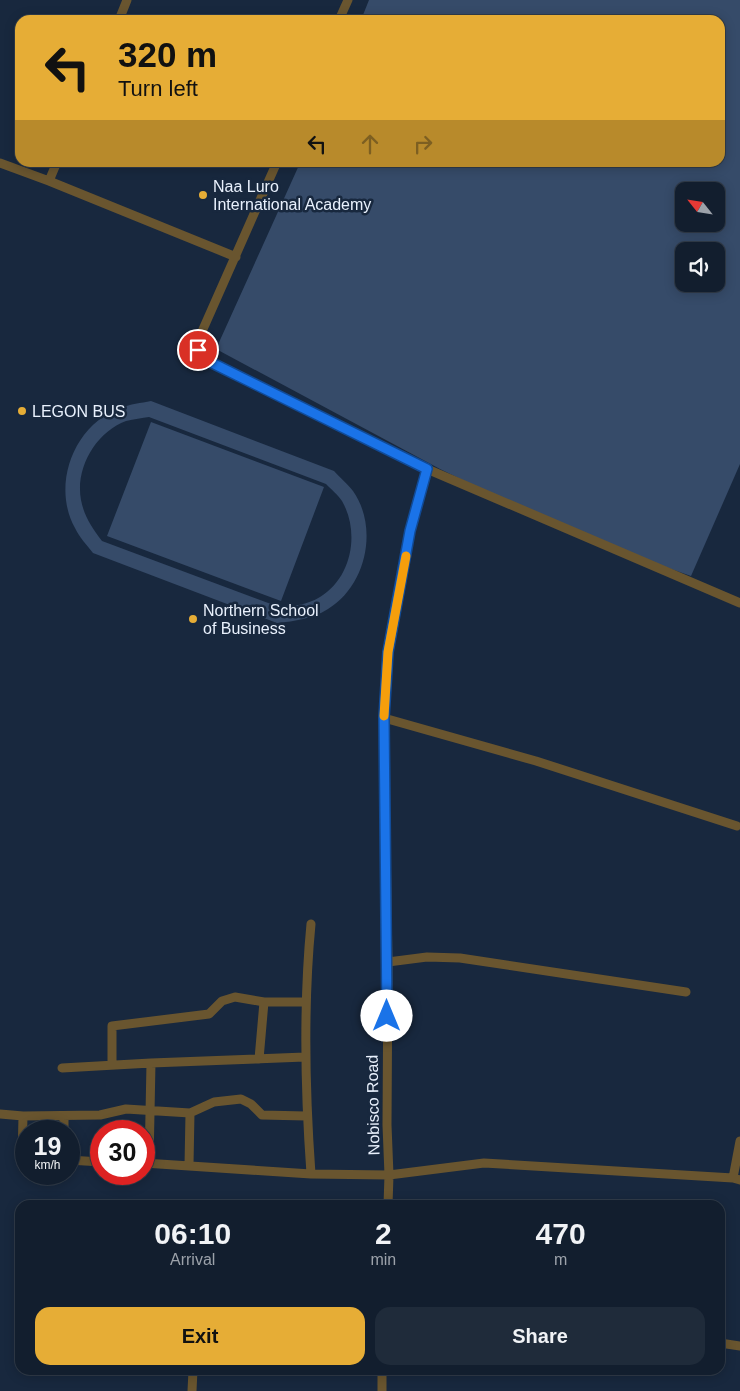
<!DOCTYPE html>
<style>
:root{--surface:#121e2e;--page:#1f2b3a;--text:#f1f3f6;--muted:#9ca2aa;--line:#313c4a;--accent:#e6ad36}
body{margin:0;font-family:Helvetica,sans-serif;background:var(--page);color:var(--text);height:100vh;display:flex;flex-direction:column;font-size:19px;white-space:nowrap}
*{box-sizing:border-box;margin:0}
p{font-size:16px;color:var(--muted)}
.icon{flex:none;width:28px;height:28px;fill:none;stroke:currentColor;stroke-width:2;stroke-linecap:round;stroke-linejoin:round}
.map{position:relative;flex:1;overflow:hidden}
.details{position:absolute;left:15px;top:1200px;width:710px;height:175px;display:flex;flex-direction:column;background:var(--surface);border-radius:15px;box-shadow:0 2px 12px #0003,0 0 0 1px var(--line)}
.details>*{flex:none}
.banner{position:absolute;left:15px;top:15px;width:710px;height:152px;border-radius:15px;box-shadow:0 2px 12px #0003,0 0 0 1px var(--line);background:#e6ad36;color:#111;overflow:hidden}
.needle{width:32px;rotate:300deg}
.fabs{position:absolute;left:675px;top:182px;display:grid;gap:10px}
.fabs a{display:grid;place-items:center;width:50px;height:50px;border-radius:10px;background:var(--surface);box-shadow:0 2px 12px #0003,0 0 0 1px var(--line);font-size:25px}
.speed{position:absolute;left:15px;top:1120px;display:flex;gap:10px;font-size:25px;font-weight:700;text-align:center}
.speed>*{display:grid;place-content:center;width:65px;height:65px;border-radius:50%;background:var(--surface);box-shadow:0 2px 12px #0003,0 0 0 1px var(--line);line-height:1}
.speed small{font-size:12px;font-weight:400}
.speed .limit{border:8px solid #d22;background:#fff;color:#111}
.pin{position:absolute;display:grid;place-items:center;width:42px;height:42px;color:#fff;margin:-21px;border:2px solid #fff;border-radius:50%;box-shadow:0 1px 5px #0007}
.me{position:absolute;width:55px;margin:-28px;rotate:0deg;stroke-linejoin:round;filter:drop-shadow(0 0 4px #0008)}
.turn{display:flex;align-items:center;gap:18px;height:105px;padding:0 20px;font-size:22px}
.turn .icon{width:65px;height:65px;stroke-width:2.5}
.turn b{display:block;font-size:35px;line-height:42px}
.lanes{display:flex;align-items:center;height:48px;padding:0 20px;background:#0003;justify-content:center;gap:25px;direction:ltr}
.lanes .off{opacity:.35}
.eta{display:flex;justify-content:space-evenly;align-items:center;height:85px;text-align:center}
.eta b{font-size:30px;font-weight:700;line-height:35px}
.primary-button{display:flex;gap:10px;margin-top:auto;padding:10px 20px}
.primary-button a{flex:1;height:58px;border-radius:15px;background:var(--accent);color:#111;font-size:20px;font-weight:700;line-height:58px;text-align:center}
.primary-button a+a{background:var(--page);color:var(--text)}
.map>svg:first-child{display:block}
.green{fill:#364b69;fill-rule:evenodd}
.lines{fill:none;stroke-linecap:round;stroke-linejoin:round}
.minor{stroke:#69552f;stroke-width:9}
.route-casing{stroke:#114b97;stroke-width:12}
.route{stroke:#1a73e8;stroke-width:9}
.slow{stroke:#f59e0b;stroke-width:9}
.poi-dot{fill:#e6ad36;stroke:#18283e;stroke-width:2}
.labels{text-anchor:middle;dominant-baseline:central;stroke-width:5;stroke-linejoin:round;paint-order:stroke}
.poi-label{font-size:16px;fill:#e9f1fd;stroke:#18283e;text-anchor:start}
.street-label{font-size:16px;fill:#e9f1fd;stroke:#18283e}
</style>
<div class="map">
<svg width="740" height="1391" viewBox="0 0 740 1391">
<rect width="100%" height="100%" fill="#18283e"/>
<path class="green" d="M369 0H740V464L691 576 577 536 440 469 216 349 300 163 720 162V20H361ZM684 191H716V224H684ZM684 251H716V284H684Z
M151 401 334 471C340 478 348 484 353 491 379 528 366 586 328 609 312 619 295 621 277 623L93 553C87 545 79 537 75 528 51 485 74 424 121 408 130 404 141 403 151 401ZM149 417 326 484C331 489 338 495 342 501 360 532 352 578 320 597 307 605 293 606 279 607L102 541C92 528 84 516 81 500 75 468 96 432 126 421 134 419 142 418 149 417Z
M151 422 324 487 281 601 107 536Z"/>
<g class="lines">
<path class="minor" d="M119 20 127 0
M339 20 348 0
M277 162 200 336 198 350 204 359 427 469 740 603
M0 163 49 181 236 257
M49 181 57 162
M384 718 536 761 737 826
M311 924C303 1007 305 1091 311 1174
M388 962 427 957 460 958 686 992
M259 1059 264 1002
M112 1065V1026L209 1014 222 1001 235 997 264 1002H306
M62 1068 151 1063 305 1057
M0 1114 23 1116 22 1159H26
M23 1116 100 1115 126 1109 190 1113 214 1102 241 1099 251 1104 262 1115 306 1116
M64 1131V1116
M69 1160 101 1162
M144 1163 311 1174 389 1175 484 1163 733 1178 740 1180
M149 1163 151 1063
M189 1165 190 1113
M733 1178 740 1141
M388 1205 389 1175 387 1125 388 962 384 718 388 652 410 531 427 469
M720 1343 740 1346
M192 1391 193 1370
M382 1391V1370"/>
</g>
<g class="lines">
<defs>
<path id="route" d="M198 350 204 359 427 469 410 531 388 652 384 718 387 1016"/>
</defs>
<use href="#route" class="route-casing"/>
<use href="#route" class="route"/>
<path class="slow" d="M384 716 388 652 406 556"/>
</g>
<g class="poi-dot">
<circle cx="203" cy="195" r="5"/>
<circle cx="22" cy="411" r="5"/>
<circle cx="193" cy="619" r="5"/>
</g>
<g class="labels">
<g class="poi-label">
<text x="213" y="186">Naa Luro<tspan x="213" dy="18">International Academy</tspan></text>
<text x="32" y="411">LEGON BUS</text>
<text x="203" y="610">Northern School<tspan x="203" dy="18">of Business</tspan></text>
</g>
<g class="street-label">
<text transform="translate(373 1105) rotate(-91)">Nobisco Road</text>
</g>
</g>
</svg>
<div class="fabs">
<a><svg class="needle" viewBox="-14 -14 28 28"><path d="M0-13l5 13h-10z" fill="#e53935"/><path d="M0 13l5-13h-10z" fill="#9ca2aa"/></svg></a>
<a><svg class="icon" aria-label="sound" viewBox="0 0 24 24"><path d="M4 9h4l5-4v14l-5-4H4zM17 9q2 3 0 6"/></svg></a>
</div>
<div class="speed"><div>19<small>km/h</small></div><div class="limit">30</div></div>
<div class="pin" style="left:198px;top:350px;background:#d93025"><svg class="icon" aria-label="arrive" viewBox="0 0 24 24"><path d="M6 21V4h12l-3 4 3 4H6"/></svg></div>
<svg class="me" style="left:387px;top:1016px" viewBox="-20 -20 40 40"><circle r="19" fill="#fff"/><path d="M0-13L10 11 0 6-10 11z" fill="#1a73e8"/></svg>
<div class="banner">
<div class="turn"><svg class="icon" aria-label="left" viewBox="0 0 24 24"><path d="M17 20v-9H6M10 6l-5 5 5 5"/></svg><div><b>320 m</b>Turn left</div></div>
<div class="lanes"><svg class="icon" aria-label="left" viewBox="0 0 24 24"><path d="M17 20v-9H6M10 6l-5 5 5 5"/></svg><svg class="icon off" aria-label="ahead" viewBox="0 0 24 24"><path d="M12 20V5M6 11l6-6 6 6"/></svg><svg class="icon off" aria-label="right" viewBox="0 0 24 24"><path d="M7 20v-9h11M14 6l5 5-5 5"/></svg></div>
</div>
<section class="details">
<div class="eta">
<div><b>06:10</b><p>Arrival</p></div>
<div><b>2</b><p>min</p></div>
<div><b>470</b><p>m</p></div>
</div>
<div class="primary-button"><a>Exit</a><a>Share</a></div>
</section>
</div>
